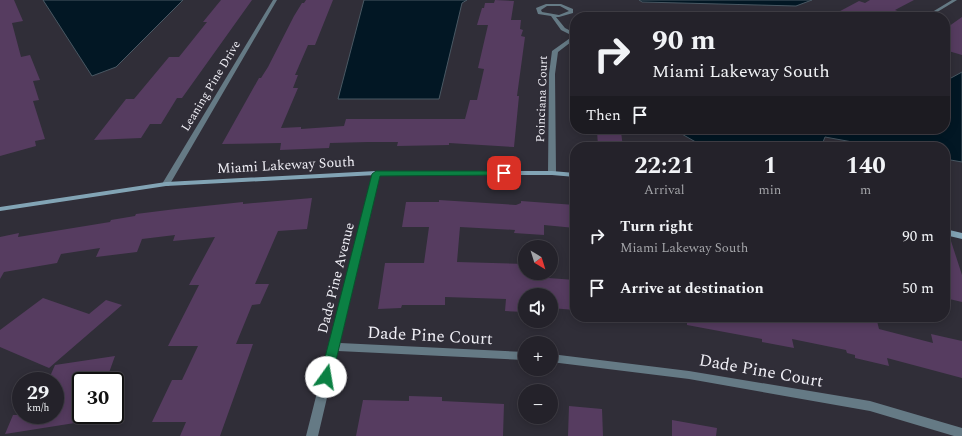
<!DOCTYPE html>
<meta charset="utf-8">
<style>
:root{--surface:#24222a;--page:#2c2a32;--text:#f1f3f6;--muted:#a3a4a8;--line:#413f47}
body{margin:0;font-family:Spectral,serif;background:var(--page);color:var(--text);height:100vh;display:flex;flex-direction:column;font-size:15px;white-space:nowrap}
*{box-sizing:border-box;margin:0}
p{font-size:13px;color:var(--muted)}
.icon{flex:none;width:22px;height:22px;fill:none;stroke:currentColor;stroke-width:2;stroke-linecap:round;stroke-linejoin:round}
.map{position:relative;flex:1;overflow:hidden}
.panel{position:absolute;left:570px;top:142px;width:380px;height:180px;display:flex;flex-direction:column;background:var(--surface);border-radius:16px;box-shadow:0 2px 10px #0003,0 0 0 1px var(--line)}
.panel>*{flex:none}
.banner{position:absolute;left:570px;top:12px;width:380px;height:122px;border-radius:16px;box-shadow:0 2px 10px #0003,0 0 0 1px var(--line);background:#24222a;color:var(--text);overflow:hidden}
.needle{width:26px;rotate:142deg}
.buttons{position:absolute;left:518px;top:240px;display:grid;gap:8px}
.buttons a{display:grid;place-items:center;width:40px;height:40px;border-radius:50%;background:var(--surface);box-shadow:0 2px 10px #0003,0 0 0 1px var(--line);font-size:20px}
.speed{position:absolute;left:12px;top:372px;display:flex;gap:8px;font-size:20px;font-weight:700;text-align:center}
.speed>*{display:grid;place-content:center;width:52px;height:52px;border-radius:50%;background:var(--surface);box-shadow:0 2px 10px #0003,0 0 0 1px var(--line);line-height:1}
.speed small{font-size:10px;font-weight:400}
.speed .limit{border:2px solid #111;border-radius:6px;background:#fff;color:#111}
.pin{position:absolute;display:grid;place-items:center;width:34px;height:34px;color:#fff;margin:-17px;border-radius:8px;box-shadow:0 2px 6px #0006}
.me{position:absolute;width:44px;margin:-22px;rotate:13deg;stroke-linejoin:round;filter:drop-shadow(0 0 3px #0008)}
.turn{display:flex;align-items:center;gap:14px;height:84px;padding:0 16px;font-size:18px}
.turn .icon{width:52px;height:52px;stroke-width:2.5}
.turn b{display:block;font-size:28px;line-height:34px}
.then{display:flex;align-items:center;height:38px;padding:0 16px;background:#0003;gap:8px;font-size:15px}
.eta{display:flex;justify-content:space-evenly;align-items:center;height:68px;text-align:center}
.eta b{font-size:24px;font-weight:700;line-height:28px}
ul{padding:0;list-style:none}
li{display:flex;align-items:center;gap:12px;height:52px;padding:0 16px}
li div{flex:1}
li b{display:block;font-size:15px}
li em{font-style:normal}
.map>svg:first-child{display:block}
.water{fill:#021724;stroke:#495863}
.building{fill:#563c60}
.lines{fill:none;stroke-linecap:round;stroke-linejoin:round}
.street{fill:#657a85;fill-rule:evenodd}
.secondary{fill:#82a4b5;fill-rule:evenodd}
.route{fill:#0b8043;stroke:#07532c}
.labels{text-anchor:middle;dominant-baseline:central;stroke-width:3.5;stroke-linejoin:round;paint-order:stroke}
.far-street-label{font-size:12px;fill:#f0eff6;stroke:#302e38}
.street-label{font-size:14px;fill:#f0eff6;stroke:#302e38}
.near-street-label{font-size:17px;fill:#f0eff6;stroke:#302e38}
</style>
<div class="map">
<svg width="962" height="436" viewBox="0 0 962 436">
<rect width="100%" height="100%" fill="#302e38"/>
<path class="water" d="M43 0H183L116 67 92 76Z
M364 0H467L462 3 439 99H338Z
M639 0H812L796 6 642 2Z
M962 72V162L945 159V147H880L825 137 821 147H741L701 145 673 129H945V78H951Z"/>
<path class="building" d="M0 0H14L23 21 12 23 21 57 30 55 40 80 33 81 39 100 33 101 45 139 35 141 36 146 0 156Z
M221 0H252L182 98H177L161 124H150L141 138 94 140 126 99H134L169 57H179L207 22H203Z
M306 0H333L315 45H308L295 75H298L293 88H298L281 128 301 127V129L344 126 346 119H465L470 100H477L484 69 478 68 488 25H477L482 8H484L485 3H494L495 0 514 1 511 20H521L520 29 523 30 521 36 525 37 517 96H519L514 147 449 143V145L397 146 398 142H368L330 143 329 148 280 150 281 143 222 144 259 78H261L268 67 294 16 302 3H304Z
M870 0H914L895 10 900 12 899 17H829L859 1 865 3Z
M962 17V55L945 50V29Z
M597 130 621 132 623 147H598Z
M312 198 307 229 278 231 255 284H269L260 304 252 305 236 344H253L220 436H180L186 422H152L172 380H182L198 346H168L199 285H189L215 237 173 241 175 235 142 239 137 252 96 257 100 248 61 254 57 263 4 272 0 279V237L19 233 18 237 110 222 111 220 135 216 136 214 176 209 243 202V204Z
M439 200 516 205 521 203V201L575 205V228L544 225V235L514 233 515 230 460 227 457 262 525 264V273H535V277L575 280V310L551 308V295H525V312L505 311 506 299 445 297V305H402L401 308 378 309 385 263H424L429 227H402L406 202H439Z
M945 237 950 238 962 275V302L945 298Z
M43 298 89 314 106 300 122 305 49 368 0 347V330Z
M687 317H876L879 329 933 343 931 334 962 341V378L887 358 889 366 855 358V355L847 353 846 350 792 339 794 348 762 342V339L687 325Z
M115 356 106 381H81V422L5 434 13 415H55V381H48L55 365Z
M409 396 442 397V401L504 404 503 436H356L363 400 409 401Z
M569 406 602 409 603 436H568Z
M672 420 717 428 716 436H672Z"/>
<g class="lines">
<path class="street" d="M273 0H277L170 184 169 186H163L162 184Z
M952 0H957L929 17H924Z
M546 4H561L573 9V13L559 17H556L565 28 575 33V39L558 52 555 74 556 173 552 175 548 173 549 74 552 51 573 36 561 30 551 16 538 14 536 8ZM547 6H560L569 11 559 15 542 12 541 10Z
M373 171H379L380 173 340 343 525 352V360L338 351 318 436H306Z
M551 354 689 371 870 401 962 428V436H954L870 411 689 379 551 362Z"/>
<path class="secondary" d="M376 171H552L575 173V177L552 175H376L166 186 0 211V207L166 182Z
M945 229 962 233V239L945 235Z"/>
</g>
<path class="route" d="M376 171H504L508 173 504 175 380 176 332 377 330 380 326 382 322 380 320 377 372 174Z"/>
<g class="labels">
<g class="far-street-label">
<text transform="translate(211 86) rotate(-59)">Leaning Pine Drive</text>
<text transform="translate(542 99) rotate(-88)">Poinciana Court</text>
</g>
<g class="street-label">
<text transform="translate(286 165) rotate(-3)">Miami Lakeway South</text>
<text transform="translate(336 278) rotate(-76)">Dade Pine Avenue</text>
</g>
<g class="near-street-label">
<text transform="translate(430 336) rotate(3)">Dade Pine Court</text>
<text transform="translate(761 371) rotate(10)">Dade Pine Court</text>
</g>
</g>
</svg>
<div class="buttons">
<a><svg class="needle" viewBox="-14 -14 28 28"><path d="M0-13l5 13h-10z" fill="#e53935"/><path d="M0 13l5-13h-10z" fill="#a3a4a8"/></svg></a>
<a><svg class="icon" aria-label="sound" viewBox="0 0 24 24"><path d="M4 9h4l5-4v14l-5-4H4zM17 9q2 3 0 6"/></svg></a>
<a>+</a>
<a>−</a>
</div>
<div class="speed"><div>29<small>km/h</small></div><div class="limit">30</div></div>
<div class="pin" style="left:504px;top:173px;background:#d93025"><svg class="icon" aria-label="arrive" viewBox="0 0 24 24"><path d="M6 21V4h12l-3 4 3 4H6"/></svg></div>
<svg class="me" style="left:326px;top:377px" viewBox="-20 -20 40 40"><circle r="19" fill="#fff"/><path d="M0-13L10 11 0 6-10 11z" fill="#0b8043"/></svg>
<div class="banner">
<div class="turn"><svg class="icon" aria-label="right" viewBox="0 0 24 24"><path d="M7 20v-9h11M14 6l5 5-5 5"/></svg><div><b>90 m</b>Miami Lakeway South</div></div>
<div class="then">Then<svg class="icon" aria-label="arrive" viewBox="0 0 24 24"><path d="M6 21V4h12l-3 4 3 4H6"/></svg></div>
</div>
<section class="panel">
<div class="eta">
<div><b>22:21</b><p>Arrival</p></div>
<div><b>1</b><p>min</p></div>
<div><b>140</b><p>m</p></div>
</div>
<ul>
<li><svg class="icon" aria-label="right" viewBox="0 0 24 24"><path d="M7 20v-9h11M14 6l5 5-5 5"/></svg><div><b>Turn right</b><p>Miami Lakeway South</p></div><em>90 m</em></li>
<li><svg class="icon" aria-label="arrive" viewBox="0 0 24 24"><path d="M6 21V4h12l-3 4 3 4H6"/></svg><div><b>Arrive at destination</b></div><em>50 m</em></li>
</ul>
</section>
</div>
